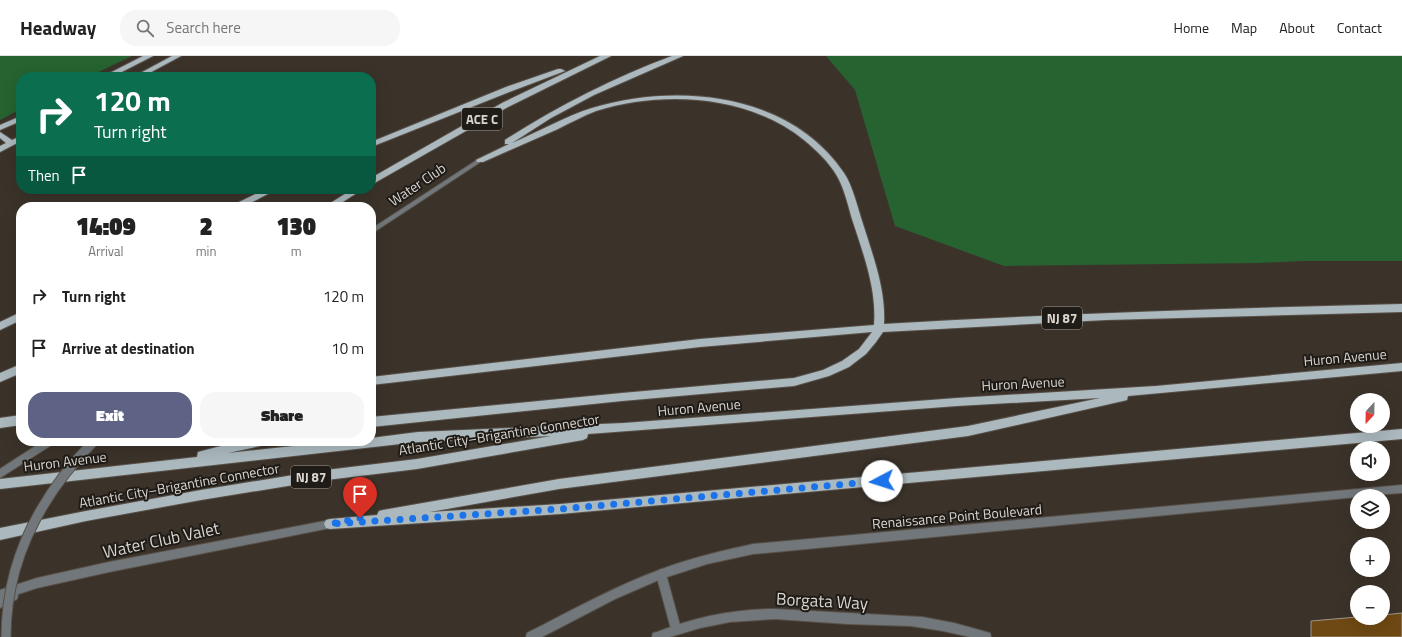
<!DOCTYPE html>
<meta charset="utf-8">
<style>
:root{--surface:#fff;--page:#f6f6f6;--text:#222;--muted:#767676;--line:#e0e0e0;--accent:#5e6284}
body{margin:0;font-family:"Titillium Web",sans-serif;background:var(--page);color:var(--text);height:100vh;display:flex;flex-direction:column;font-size:15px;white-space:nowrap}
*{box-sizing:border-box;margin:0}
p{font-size:13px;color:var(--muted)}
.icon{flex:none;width:22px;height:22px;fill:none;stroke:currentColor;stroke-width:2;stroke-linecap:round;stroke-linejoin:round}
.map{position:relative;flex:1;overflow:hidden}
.drawer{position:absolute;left:16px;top:146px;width:360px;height:244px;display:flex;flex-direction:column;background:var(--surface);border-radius:16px;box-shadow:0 4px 16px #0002}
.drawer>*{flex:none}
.hud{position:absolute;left:16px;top:16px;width:360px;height:122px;border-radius:16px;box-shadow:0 4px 16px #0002;background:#0b6e4f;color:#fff;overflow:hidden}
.needle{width:26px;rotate:202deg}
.tools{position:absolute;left:1350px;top:337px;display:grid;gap:8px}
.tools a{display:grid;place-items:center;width:40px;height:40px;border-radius:50%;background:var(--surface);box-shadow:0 4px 16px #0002;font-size:20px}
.pin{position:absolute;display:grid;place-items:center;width:34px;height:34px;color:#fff;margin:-41px -17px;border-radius:50% 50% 50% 0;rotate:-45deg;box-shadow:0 0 4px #0007}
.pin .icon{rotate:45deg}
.me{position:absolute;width:44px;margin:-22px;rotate:265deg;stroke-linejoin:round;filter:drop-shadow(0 0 3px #0008)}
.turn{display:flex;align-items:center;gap:14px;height:84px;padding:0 12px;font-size:18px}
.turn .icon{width:52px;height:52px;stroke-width:2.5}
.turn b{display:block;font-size:28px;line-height:34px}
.then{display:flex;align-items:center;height:38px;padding:0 12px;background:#0003;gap:8px;font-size:15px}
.eta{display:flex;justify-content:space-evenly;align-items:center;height:68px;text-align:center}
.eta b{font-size:24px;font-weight:800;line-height:28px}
.primary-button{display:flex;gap:8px;margin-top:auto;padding:8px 12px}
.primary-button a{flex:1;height:46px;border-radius:16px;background:var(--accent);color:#fff;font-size:16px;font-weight:800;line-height:46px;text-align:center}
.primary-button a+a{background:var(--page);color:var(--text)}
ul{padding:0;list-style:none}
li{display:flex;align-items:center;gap:12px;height:52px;padding:0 12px}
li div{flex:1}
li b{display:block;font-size:15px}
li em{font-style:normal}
header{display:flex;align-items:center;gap:24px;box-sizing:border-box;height:56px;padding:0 20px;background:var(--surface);border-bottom:1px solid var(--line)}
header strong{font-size:19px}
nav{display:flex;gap:22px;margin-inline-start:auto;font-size:14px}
.search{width:280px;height:36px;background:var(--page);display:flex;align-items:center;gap:10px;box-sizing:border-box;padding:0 14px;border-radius:16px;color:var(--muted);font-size:15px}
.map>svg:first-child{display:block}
.green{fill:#266330}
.building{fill:#6f4913;stroke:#a0968b}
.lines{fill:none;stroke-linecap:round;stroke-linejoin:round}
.lane-casing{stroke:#585048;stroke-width:2}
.street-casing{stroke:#585048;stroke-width:2}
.primary-casing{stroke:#585048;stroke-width:2}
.lane{fill:#71777a;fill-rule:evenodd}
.street{fill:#71777a;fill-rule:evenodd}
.primary{fill:#abb9be;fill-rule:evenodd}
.street-bridge-casing{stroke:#585048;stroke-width:11;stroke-linecap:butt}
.street-bridge{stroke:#71777a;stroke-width:9}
.route{stroke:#1a73e8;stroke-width:7;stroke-dasharray:0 12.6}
.labels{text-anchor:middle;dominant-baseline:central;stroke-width:4;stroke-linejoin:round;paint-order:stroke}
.shield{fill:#1f1b17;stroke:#a29c98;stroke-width:1}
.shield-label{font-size:13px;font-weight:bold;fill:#dad4cf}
.street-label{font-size:14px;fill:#dad4cf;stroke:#1f1b17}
.near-street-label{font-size:17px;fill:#dad4cf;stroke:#1f1b17}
</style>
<header>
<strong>Headway</strong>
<div class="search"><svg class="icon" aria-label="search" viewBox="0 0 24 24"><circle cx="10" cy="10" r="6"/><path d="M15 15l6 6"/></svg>Search here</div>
<nav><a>Home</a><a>Map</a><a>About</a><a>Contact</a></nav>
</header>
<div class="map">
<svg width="1402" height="581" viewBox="0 0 1402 581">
<rect width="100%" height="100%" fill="#3b332a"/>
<path class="green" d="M0 0H132L88 21H21V53L0 64Z
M826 0H1402V205H1302L1258 207 1004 210 895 170 855 34Z"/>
<path class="building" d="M1402 557V581H1311V565L1357 561 1383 562V559Z"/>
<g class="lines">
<defs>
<path id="lane" d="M661 513 664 515 666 518 681 573 680 577 676 578 672 577 671 573 656 518 658 515Z
M13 535 17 537 18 540 17 543 0 552V542Z"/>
<path id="street" d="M480 102 482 103V105L371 178V173Z
M43 385H54L53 388 0 422V413Z
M1402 429V437L1357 440V441L753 498 707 508 661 523 615 543 542 581H526L527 577C571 555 615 530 662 513 691 502 722 495 753 488Z
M330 464 333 465 335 468 333 471 330 472 109 516 37 532 0 544V534L37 522 109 506Z
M775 553 922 561 954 567 990 577 991 581H970L943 575 911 570 848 568 775 563 730 566 700 572 670 581H652L653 577 657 576C695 561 734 553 775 553Z"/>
<path id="primary" d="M143 0H153L112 21H102Z
M172 0H181L142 21H133Z
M600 0H611L508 51 371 129V122L502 47Z
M672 0H683L594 39 551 62 512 87C538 76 566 60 592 52 678 26 790 37 844 117 853 130 858 153 863 168 873 200 886 234 884 268 1057 258 1229 252 1402 248V256L1106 264 883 276 876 286 866 298 849 311 829 320 794 330 622 345 371 371V361L622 337 794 322 823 314 842 305 859 293 872 276 700 291 371 329V321L700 283 874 269C877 233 863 197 852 163 848 149 844 132 837 120 829 106 816 94 804 84 748 39 664 34 596 55 583 60 570 67 558 73 533 84 508 95 483 106H477L476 104 509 88H505V84C558 50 613 22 672 0Z
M558 13H561L565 15 512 35 371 91V86L506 31Z
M21 60V65L0 74V69Z
M0 76 12 84 21 80V85L0 96V90L6 87 0 82Z
M266 133H277L243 151H232L233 149Z
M353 133H363L335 151H324Z
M21 256V264L0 274V266Z
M1402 307V315L1128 340 1127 344 1123 345 968 380 559 433 430 456 560 448 1402 373V383L560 458 330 473 326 472 324 468 326 464 330 463 377 459 379 455 383 454 559 423 968 370 1100 342 957 350 588 378 587 382 583 384 417 413 318 425 201 444 86 465 0 484V472L86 455 201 434 318 415 417 403 551 380 418 386 0 433V423L197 401 198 396 240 385H265L264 388 260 390 228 397 340 385H371V382L418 376 624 367 957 342 1156 330Z
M21 308V317L0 326V317Z
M21 359V369L0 372V362Z"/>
</defs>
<use href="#lane" class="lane-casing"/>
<use href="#street" class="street-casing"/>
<use href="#primary" class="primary-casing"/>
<use href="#lane" class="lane"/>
<use href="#street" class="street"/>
<use href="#primary" class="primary"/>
<defs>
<path id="street-bridge" d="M6 581C6 504 41 439 94 385"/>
</defs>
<use href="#street-bridge" class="street-bridge-casing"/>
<use href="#street-bridge" class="street-bridge"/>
</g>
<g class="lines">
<path class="route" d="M360 462 330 468 560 453 882 425"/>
</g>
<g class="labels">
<g class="shield">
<rect x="462" y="52" width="40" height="22" rx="3"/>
<rect x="1042" y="251" width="40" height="22" rx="3"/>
<rect x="291" y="410" width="40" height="22" rx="3"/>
</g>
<g class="shield-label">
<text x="482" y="63">ACE C</text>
<text x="1062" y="262">NJ 87</text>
<text x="311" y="421">NJ 87</text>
</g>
<g class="street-label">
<text transform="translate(417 128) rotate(-34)">Water Club</text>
<text transform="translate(1345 301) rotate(-5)">Huron Avenue</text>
<text transform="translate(1023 327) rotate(-3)">Huron Avenue</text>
<text transform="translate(699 351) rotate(-5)">Huron Avenue</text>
<text transform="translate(499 378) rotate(-9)">Atlantic City–Brigantine Connector</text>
<text transform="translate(65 405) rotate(-7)">Huron Avenue</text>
<text transform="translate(179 429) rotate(-10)">Atlantic City–Brigantine Connector</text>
<text transform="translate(957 460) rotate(-5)">Renaissance Point Boulevard</text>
</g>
<g class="near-street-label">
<text transform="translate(161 484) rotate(-12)">Water Club Valet</text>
<text transform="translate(822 545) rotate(3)">Borgata Way</text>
</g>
</g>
</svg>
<div class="tools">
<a><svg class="needle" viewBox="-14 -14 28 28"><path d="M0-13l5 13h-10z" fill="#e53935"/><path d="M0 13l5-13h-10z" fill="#767676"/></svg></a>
<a><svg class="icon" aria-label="sound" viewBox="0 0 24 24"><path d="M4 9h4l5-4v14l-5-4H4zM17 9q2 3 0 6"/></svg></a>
<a><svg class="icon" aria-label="layers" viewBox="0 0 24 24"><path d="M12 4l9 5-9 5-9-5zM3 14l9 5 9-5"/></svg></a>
<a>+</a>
<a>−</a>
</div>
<div class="pin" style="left:360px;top:462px;background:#d93025"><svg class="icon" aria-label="arrive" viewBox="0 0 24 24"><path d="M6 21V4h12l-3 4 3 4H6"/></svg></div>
<svg class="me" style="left:882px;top:425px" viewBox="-20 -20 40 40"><circle r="19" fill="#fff"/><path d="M0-13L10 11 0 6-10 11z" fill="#1a73e8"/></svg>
<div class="hud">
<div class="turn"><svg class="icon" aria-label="right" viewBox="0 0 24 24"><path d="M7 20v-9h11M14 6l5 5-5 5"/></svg><div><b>120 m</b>Turn right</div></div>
<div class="then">Then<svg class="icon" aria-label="arrive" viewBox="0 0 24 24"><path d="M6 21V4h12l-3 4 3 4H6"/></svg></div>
</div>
<section class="drawer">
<div class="eta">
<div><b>14:09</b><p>Arrival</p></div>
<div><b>2</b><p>min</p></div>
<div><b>130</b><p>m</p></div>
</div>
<ul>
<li><svg class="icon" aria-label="right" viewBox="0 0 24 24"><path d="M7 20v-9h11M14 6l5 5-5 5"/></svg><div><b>Turn right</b></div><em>120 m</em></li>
<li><svg class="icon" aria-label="arrive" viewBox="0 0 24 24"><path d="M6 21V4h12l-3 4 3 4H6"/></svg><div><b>Arrive at destination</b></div><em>10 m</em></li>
</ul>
<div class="primary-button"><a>Exit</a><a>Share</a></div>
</section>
</div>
